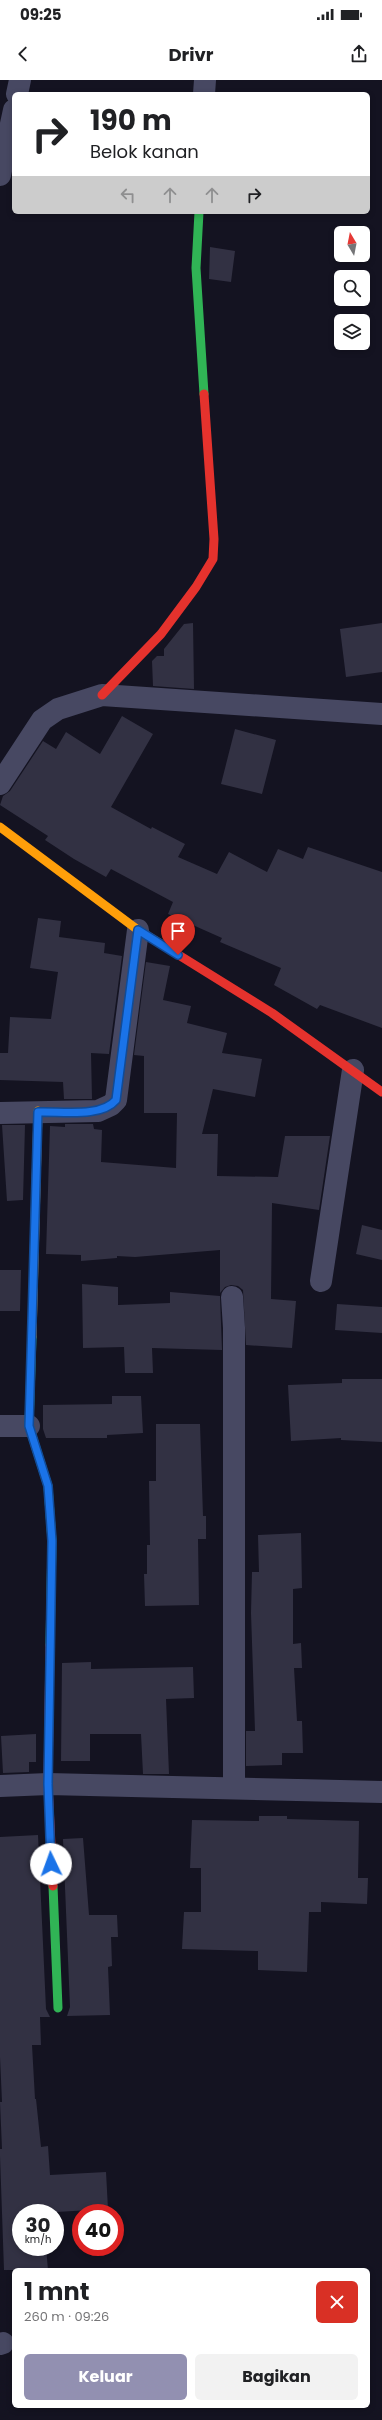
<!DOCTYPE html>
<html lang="id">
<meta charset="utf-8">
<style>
:root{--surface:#fff;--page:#f2f2f2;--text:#202124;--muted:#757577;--accent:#9290b1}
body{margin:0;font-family:Poppins,sans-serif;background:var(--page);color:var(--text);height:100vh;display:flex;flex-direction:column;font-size:15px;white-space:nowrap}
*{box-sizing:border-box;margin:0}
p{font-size:13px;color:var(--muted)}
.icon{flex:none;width:22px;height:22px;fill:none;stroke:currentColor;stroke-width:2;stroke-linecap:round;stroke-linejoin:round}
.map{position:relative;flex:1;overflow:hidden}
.panel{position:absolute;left:12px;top:2188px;width:358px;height:140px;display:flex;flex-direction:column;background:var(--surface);border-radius:6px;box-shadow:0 2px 6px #0003}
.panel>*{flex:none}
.top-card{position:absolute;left:12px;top:12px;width:358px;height:122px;border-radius:6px;box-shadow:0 2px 6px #0003;background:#fff;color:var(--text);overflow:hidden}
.needle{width:26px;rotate:350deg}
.tools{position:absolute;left:334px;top:146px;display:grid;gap:8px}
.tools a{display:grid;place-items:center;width:36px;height:36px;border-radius:6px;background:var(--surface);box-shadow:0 2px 6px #0003;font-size:20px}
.speed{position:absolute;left:12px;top:2124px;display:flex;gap:8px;font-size:20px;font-weight:700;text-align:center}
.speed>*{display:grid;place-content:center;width:52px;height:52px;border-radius:50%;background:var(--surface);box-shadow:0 2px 6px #0003;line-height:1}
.speed small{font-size:10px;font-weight:400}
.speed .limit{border:6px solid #d22;background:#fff;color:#111}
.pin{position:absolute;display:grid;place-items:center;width:34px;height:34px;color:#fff;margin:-41px -17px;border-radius:50% 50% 50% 0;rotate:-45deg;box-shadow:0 0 4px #0007}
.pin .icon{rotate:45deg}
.me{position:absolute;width:44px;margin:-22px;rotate:357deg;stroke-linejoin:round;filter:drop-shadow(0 0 3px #0008)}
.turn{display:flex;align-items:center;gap:14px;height:84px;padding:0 12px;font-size:18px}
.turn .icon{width:52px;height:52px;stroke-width:2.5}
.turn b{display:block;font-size:28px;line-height:34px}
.lanes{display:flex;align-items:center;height:38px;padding:0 12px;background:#0003;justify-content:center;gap:20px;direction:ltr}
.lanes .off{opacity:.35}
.round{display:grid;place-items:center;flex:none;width:42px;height:42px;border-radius:6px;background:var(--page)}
.overview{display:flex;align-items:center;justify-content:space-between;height:68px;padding:0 12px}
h1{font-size:24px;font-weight:700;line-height:30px}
.primary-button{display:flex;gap:8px;margin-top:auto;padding:8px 12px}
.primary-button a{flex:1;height:46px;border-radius:6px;background:var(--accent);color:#fff;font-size:16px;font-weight:700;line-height:46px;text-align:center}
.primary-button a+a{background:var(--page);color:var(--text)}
.status{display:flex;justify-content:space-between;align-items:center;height:28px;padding:0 20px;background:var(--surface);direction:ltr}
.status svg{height:11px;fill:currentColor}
header{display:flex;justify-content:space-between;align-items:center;height:52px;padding:0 12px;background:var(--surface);font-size:18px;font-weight:700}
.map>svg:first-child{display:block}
.building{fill:#323143}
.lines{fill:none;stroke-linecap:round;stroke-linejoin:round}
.street{stroke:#474862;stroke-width:22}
.fast{stroke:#30b455;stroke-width:9}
.slow{stroke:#ff9f0a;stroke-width:9}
.jam{stroke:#e5322d;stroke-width:9}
.route-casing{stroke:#114b97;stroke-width:10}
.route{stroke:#1a73e8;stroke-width:7}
</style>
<div class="status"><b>09:25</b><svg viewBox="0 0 49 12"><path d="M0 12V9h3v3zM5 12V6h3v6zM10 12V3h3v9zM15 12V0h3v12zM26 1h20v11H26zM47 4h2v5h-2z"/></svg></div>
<header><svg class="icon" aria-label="back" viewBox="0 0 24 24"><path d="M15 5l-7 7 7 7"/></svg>Drivr<svg class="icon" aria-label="share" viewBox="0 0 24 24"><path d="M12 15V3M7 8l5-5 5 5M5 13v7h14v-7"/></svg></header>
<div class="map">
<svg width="382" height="2340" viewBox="0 0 382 2340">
<rect width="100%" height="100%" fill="#141321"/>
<path class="building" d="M210 167 235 171 231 202 209 199Z
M193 543 194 609 153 606 152 581 157 576H164V569L184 544Z
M382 543V592L346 597 340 549Z
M122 636 153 654 111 727 151 749 152 747 185 764 178 777 217 794 229 772 267 792 278 769 303 779 308 767 382 792V948L320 925 317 929 274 905 281 888 220 862 222 858 168 834 173 822 111 789 106 797 74 779 45 760 48 756 0 725 3 716 10 711 43 661 56 669 66 652 100 674Z
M235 649 276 660 262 714 221 704Z
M38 838 61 841 59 857 105 863 104 873 122 876 109 974 91 973 92 1019H64L63 1002 0 1000V973H8L10 937 51 939 58 892 30 888Z
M146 882 170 886 163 920 191 926 187 943 227 953 222 973 262 979 255 1017 213 1009 202 1054H218L217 1096 278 1097 285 1056H330L319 1130 272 1123 271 1219 296 1221 292 1268 246 1265 243 1210 238 1206 231 1205 225 1207 220 1213V1170L135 1177 117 1176V1178L81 1181V1175L46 1174 50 1046 65 1047V1044H93L94 1049 102 1050 101 1082 176 1088 177 1033H144V976L134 975Z
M2 1045H25L23 1120 7 1121Z
M362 1145 382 1150V1180L356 1174Z
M0 1190H21L20 1231H0Z
M82 1204 118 1207V1225L170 1223V1212L220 1216 222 1270 152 1268 153 1293H125L124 1267 83 1268Z
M337 1224 382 1227V1253L335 1250Z
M342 1299H382V1362L341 1360V1358L291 1361 288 1305 342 1303Z
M112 1316H141L143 1353 107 1355V1358H46L43 1349V1325L112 1324Z
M156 1344H200L203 1436H206V1459H198L199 1525 145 1526 144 1494H147V1465H150L149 1401H156Z
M301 1453 302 1508 293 1509V1564L301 1563 302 1588H294L297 1641H302L303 1673H282V1685L246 1686V1651H255L251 1533 252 1492H259L258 1455Z
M91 1582V1589L193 1587 194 1618 166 1619 169 1694H143L141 1654H90V1681H61L62 1583Z
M36 1654V1682H29V1692L3 1693 1 1656Z
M259 1736H287V1739L359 1741 358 1798H368L367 1824 321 1822V1832H309L307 1892 258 1890V1871L182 1869 184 1832H201V1788H190L192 1740 259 1741Z
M38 1755 46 1929 50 1937H40L41 1965H32L35 2019H36L41 2067 48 2066 50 2095 106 2092 108 2129 56 2132 55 2151V2133H21V2167H46L48 2190H4L0 2076V2069H2L0 2022H2L0 1977V1757Z
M83 1758 89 1835H117L118 1857H111L112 1886 108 1887 110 1935 67 1936 70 1927 63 1759Z"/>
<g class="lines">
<path class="street" d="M17 14 20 0
M204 14 205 0
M0 95 14 30
M0 704 42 640 58 629 102 615 382 634
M0 1033 98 1031 111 1025 116 1020 138 850
M321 1201 353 990
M232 1217 234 1248V1707
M0 1346H29
M0 1706 48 1704 382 1712
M0 2264 3 2263"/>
<path class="fast" d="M199 132 196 188 204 314
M32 1257 29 1346 48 1406 52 1461 50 1565
M53 1806 58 1928"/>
<path class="slow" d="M0 747 138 850 161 864
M32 1257 38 1031"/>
<path class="jam" d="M102 615 161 554 196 507 213 479 214 459 204 314
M161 864 272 933 382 1012
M50 1565 48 1704 53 1806"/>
</g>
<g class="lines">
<defs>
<path id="route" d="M51 1784 48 1704 52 1461 48 1406 29 1346 38 1032C61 1031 101 1038 116 1020L138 850 178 875"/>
</defs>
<use href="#route" class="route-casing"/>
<use href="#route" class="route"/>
</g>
</svg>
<div class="tools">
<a><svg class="needle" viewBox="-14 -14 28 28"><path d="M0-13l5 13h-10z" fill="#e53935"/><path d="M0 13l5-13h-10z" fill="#757577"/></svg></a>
<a><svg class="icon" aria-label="search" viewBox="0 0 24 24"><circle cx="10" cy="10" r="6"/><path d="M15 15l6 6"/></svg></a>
<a><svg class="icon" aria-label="layers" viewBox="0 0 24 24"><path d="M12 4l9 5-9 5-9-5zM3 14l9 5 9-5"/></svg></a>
</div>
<div class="speed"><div>30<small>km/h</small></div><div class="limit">40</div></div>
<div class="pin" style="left:178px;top:875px;background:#d93025"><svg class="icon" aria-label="arrive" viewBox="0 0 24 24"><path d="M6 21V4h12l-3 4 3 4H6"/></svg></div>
<svg class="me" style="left:51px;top:1784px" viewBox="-20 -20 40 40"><circle r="19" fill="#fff"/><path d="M0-13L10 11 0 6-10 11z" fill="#1a73e8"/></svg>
<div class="top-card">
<div class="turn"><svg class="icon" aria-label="right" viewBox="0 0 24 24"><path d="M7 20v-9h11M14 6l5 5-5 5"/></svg><div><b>190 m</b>Belok kanan</div></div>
<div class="lanes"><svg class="icon off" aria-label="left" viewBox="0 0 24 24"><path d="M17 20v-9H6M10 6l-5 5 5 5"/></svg><svg class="icon off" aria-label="ahead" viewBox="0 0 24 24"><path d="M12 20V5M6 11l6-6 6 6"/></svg><svg class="icon off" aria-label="ahead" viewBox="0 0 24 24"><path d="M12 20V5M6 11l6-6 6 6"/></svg><svg class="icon" aria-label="right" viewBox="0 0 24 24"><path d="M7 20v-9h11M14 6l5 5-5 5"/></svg></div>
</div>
<section class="panel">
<div class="overview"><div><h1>1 mnt</h1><p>260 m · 09:26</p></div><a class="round" style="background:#d93025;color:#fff"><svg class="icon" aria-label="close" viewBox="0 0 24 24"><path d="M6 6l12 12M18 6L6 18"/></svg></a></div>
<div class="primary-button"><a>Keluar</a><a>Bagikan</a></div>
</section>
</div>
